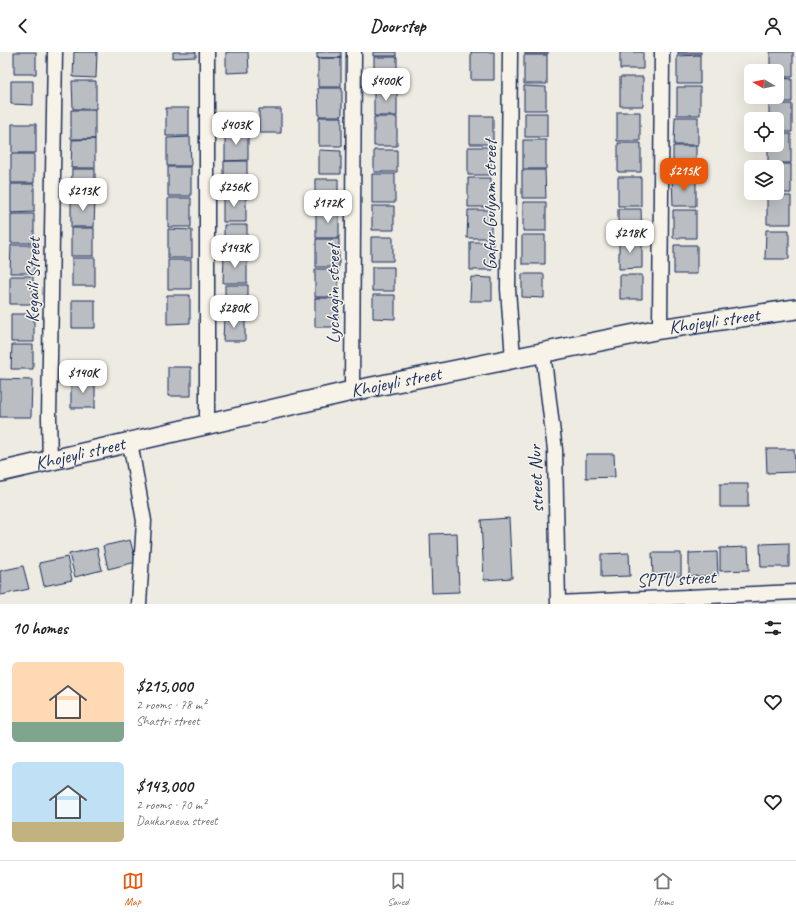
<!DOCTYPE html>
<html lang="en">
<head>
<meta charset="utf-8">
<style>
	:root { --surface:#fff; --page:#f2f2f2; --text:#222; --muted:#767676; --line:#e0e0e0; --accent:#ea580c }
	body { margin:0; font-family:Caveat,sans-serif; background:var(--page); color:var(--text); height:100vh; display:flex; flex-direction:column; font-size:15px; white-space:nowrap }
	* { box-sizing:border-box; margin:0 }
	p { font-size:13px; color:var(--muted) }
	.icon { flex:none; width:22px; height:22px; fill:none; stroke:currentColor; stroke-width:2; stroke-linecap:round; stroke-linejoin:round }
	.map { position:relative; height:552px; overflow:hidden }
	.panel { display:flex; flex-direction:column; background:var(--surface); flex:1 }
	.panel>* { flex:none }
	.needle { width:26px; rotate:279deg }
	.fabs { position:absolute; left:744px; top:12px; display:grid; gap:8px }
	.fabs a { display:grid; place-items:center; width:40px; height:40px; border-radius:6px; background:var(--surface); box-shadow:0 4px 16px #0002; font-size:20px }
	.price { position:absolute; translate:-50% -34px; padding:0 9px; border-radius:8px; background:#fff; color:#222; font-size:13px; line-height:26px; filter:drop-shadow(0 1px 2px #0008) }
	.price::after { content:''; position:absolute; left:50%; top:24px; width:12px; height:9px; margin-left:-6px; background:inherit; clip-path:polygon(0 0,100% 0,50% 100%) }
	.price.on { background:var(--accent); color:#fff }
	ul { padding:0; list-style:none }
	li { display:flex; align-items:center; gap:12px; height:100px; padding:0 12px }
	li span { display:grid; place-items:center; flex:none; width:112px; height:80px; border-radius:6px; color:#555 }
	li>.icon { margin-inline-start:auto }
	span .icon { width:48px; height:48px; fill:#fffc; stroke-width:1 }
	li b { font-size:17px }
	h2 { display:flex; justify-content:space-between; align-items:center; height:48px; padding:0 12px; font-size:17px }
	header { display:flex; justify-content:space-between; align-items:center; height:52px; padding:0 12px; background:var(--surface); font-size:18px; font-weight:800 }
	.dock { display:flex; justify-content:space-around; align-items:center; height:56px; border-top:1px solid var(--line); background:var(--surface); font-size:11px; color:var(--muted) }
	.dock a { display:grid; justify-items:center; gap:2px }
	.dock .on { color:var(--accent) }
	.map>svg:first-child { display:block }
</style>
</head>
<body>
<header><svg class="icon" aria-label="back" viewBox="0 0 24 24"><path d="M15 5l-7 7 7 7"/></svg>Doorstep<svg class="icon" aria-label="person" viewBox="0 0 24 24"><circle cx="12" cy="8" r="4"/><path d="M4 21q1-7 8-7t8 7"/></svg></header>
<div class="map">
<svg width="796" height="552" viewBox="0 0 796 552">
	<rect width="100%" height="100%" fill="#eeebe2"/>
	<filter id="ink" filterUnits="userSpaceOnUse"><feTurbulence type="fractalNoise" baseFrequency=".025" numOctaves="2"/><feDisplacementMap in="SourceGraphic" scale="8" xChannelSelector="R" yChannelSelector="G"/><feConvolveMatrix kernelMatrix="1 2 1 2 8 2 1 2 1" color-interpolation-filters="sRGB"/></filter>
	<g filter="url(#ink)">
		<path fill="#babdc2" stroke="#1b2f5e" d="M14 0H36V22H14Z
			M74 0H97L96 26 73 25Z
			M173 0H196V5L173 6Z
			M226 0H248L249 20 226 21Z
			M317 0H341V6H317Z
			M373 0H396V4H373Z
			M471 0H494V28H471Z
			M525 0H548V2H525Z
			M620 0H643V17H620Z
			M678 0H701V2H678Z
			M770 0H793V25H777V19H770Z
			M524 3H547V32H524Z
			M700 3V32H677V4Z
			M374 5H397V34H374Z
			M318 6H341V35H318Z
			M620 25H643V54H620Z
			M777 26 792 27V50H770V45H777Z
			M11 29H33V53L11 52Z
			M72 29H96V57H73Z
			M524 34 546 35V58H524Z
			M677 35H700V63H677Z
			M318 36H342V64H319Z
			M374 36H397V64H374Z
			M769 52H792V80H777V67H769Z
			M166 56H189V84H166Z
			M259 57H281V81H259Z
			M71 58H95V87H71Z
			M617 60H640V89H617Z
			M525 61H547V85H525Z
			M470 64H493V92H470Z
			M319 65H342V94H319Z
			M374 65H397V94H374Z
			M675 65H698V93H674Z
			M12 72H36V101H12Z
			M225 80H248V108L225 109Z
			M777 82H791V111H768V93H777Z
			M190 85 191 114H167V86Z
			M95 87V116H71L72 88Z
			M523 88H546V117H523Z
			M618 91H641V120H618Z
			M673 94H696V123L673 122Z
			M468 95H491V123H468Z
			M319 98 341 99V122H319Z
			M374 98H397V120H374Z
			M11 102H34V131H11Z
			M224 109H247V138H224Z
			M768 112H791V141H777V115H768Z
			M168 115H191V144H168Z
			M72 117H95V145L71 146Z
			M522 118H545L546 146H522Z
			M372 122H395V151H372Z
			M618 125H641V154H618Z
			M468 126H491V155H468Z
			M672 126H696V154H673Z
			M315 127H338V155H315Z
			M11 132H34V160L11 161Z
			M223 141H246V170H223Z
			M767 144H791V172H767Z
			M71 146H95L94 175H71Z
			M168 146H191V175H168Z
			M523 150H546V179H523Z
			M372 154H394V178H372Z
			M316 157H339V186H316Z
			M618 157H641L642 185H618Z
			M468 158H491V186H467Z
			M673 158H696V186H673Z
			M11 162H34V191H11Z
			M224 173H247V202L224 201Z
			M71 176H94V204H71Z
			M168 177 192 178V206H168Z
			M766 178H789V207H765Z
			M522 183H545V212H522Z
			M371 185H393V209H371Z
			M316 187H339V215H316Z
			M619 188H642V216L619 217Z
			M470 190H493V218H470Z
			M11 193H34V221H10Z
			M674 193H697V222H674Z
			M224 203H247V231H223Z
			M72 206H95V234H72Z
			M168 208H191V237H168Z
			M372 215H394V239H372Z
			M315 217H338V245H315Z
			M522 222H544V246L522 245Z
			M620 223H642V247H620Z
			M10 224H33V252H10Z
			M471 225 492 226V249H470Z
			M225 233H248V262H225Z
			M167 243H190V271L167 272Z
			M373 243H395V267L373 266Z
			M315 246H338V275H315Z
			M72 248H95V276H72Z
			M11 262H34V290H11Z
			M224 265H245V289H223Z
			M12 293H33V317H11Z
			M168 315H191V344H168Z
			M0 327 32 328 31 365H0Z
			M95 327V356H71V328Z
			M766 397H794L795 420 767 421Z
			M586 402H614L615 425 586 426Z
			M720 432H748V455H720Z
			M509 466 512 526 484 528 481 468Z
			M457 481 459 540 432 541 430 482Z
			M130 488 136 510 108 517 103 494Z
			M789 491V515H761L760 492Z
			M748 495 749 518 720 519V496Z
			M97 496 102 518 75 525 69 502Z
			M717 500 718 524H689V501Z
			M629 501 630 524 601 525V502Z
			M652 501H681V524H653Z
			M67 505 72 528 44 534 39 511Z
			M23 514 29 537 1 543 0 519Z"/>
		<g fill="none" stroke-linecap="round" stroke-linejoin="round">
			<g stroke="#1b2f5e" stroke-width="17">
				<path id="street" d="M207 0V372
					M510 0 508 237 513 307
					M660 277 662 0
					M543 300 555 398 558 552
					M352 339 354 0
					M130 390 144 469 139 552
					M50 409 49 366 55 0
					M558 551 796 540"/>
			</g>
			<g stroke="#1b2f5e" stroke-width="22">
				<g id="secondary">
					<path id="s1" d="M0 420 352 339 660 277 796 257"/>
				</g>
			</g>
			<use href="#street" stroke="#f7f3e8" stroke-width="14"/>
			<use href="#secondary" stroke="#f7f3e8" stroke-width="19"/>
		</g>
	</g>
	<g text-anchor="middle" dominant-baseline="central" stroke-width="3" stroke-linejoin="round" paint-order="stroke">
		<g font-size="19" fill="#1b2f5e" stroke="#f7f3e8">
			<text transform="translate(490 153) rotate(-90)">Gafur Gulyam street</text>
			<text transform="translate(33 228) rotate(-89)">Kegaili Street</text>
			<text transform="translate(333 242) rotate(-90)">Lychagin street</text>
			<text stroke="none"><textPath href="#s1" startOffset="730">Khojeyli street</textPath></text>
			<text stroke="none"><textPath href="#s1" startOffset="406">Khojeyli street</textPath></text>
			<text stroke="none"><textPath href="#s1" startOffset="82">Khojeyli street</textPath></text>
			<text transform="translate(536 427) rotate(-92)">street Nur</text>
			<text transform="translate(676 527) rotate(-3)">SPTU street</text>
		</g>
	</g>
</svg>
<div class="fabs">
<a><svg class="needle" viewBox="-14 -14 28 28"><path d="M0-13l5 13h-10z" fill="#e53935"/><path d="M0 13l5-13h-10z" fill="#767676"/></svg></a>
<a><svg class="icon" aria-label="locate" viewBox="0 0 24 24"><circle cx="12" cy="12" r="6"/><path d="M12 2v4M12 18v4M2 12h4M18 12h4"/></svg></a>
<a><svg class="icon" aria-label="layers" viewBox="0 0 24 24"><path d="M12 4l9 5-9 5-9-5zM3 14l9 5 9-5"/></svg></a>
</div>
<b class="price" style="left:386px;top:50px">$400K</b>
<b class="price" style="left:236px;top:94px">$403K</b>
<b class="price on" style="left:684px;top:140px">$215K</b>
<b class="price" style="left:234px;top:156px">$256K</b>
<b class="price" style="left:83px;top:160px">$213K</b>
<b class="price" style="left:328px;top:172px">$172K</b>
<b class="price" style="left:630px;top:202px">$218K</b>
<b class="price" style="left:235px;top:217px">$143K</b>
<b class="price" style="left:234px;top:277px">$280K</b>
<b class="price" style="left:83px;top:342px">$140K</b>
</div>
<section class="panel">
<h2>10 homes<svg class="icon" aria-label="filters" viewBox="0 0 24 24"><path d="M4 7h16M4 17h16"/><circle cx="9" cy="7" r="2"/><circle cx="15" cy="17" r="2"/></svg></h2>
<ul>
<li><span style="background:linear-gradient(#ffd9b3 75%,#7fa58c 0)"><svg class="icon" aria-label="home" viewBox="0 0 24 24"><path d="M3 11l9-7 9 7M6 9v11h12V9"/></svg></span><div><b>$215,000</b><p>2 rooms · 78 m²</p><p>Shastri street</p></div><svg class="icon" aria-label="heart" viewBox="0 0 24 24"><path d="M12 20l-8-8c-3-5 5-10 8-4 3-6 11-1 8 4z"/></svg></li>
<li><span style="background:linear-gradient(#bfe0f5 75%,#c2b280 0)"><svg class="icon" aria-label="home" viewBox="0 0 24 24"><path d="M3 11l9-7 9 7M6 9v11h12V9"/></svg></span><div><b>$143,000</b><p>2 rooms · 70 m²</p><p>Daukaraeva street</p></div><svg class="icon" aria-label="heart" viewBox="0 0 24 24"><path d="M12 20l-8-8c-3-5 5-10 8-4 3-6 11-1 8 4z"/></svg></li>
</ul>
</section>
<nav class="dock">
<a class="on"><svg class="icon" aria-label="map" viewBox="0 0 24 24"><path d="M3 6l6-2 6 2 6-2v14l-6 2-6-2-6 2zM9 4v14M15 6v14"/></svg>Map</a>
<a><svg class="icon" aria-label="saved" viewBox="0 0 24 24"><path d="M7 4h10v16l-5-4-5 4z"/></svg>Saved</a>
<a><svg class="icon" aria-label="home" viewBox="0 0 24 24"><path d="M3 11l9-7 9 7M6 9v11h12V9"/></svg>Home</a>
</nav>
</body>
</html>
